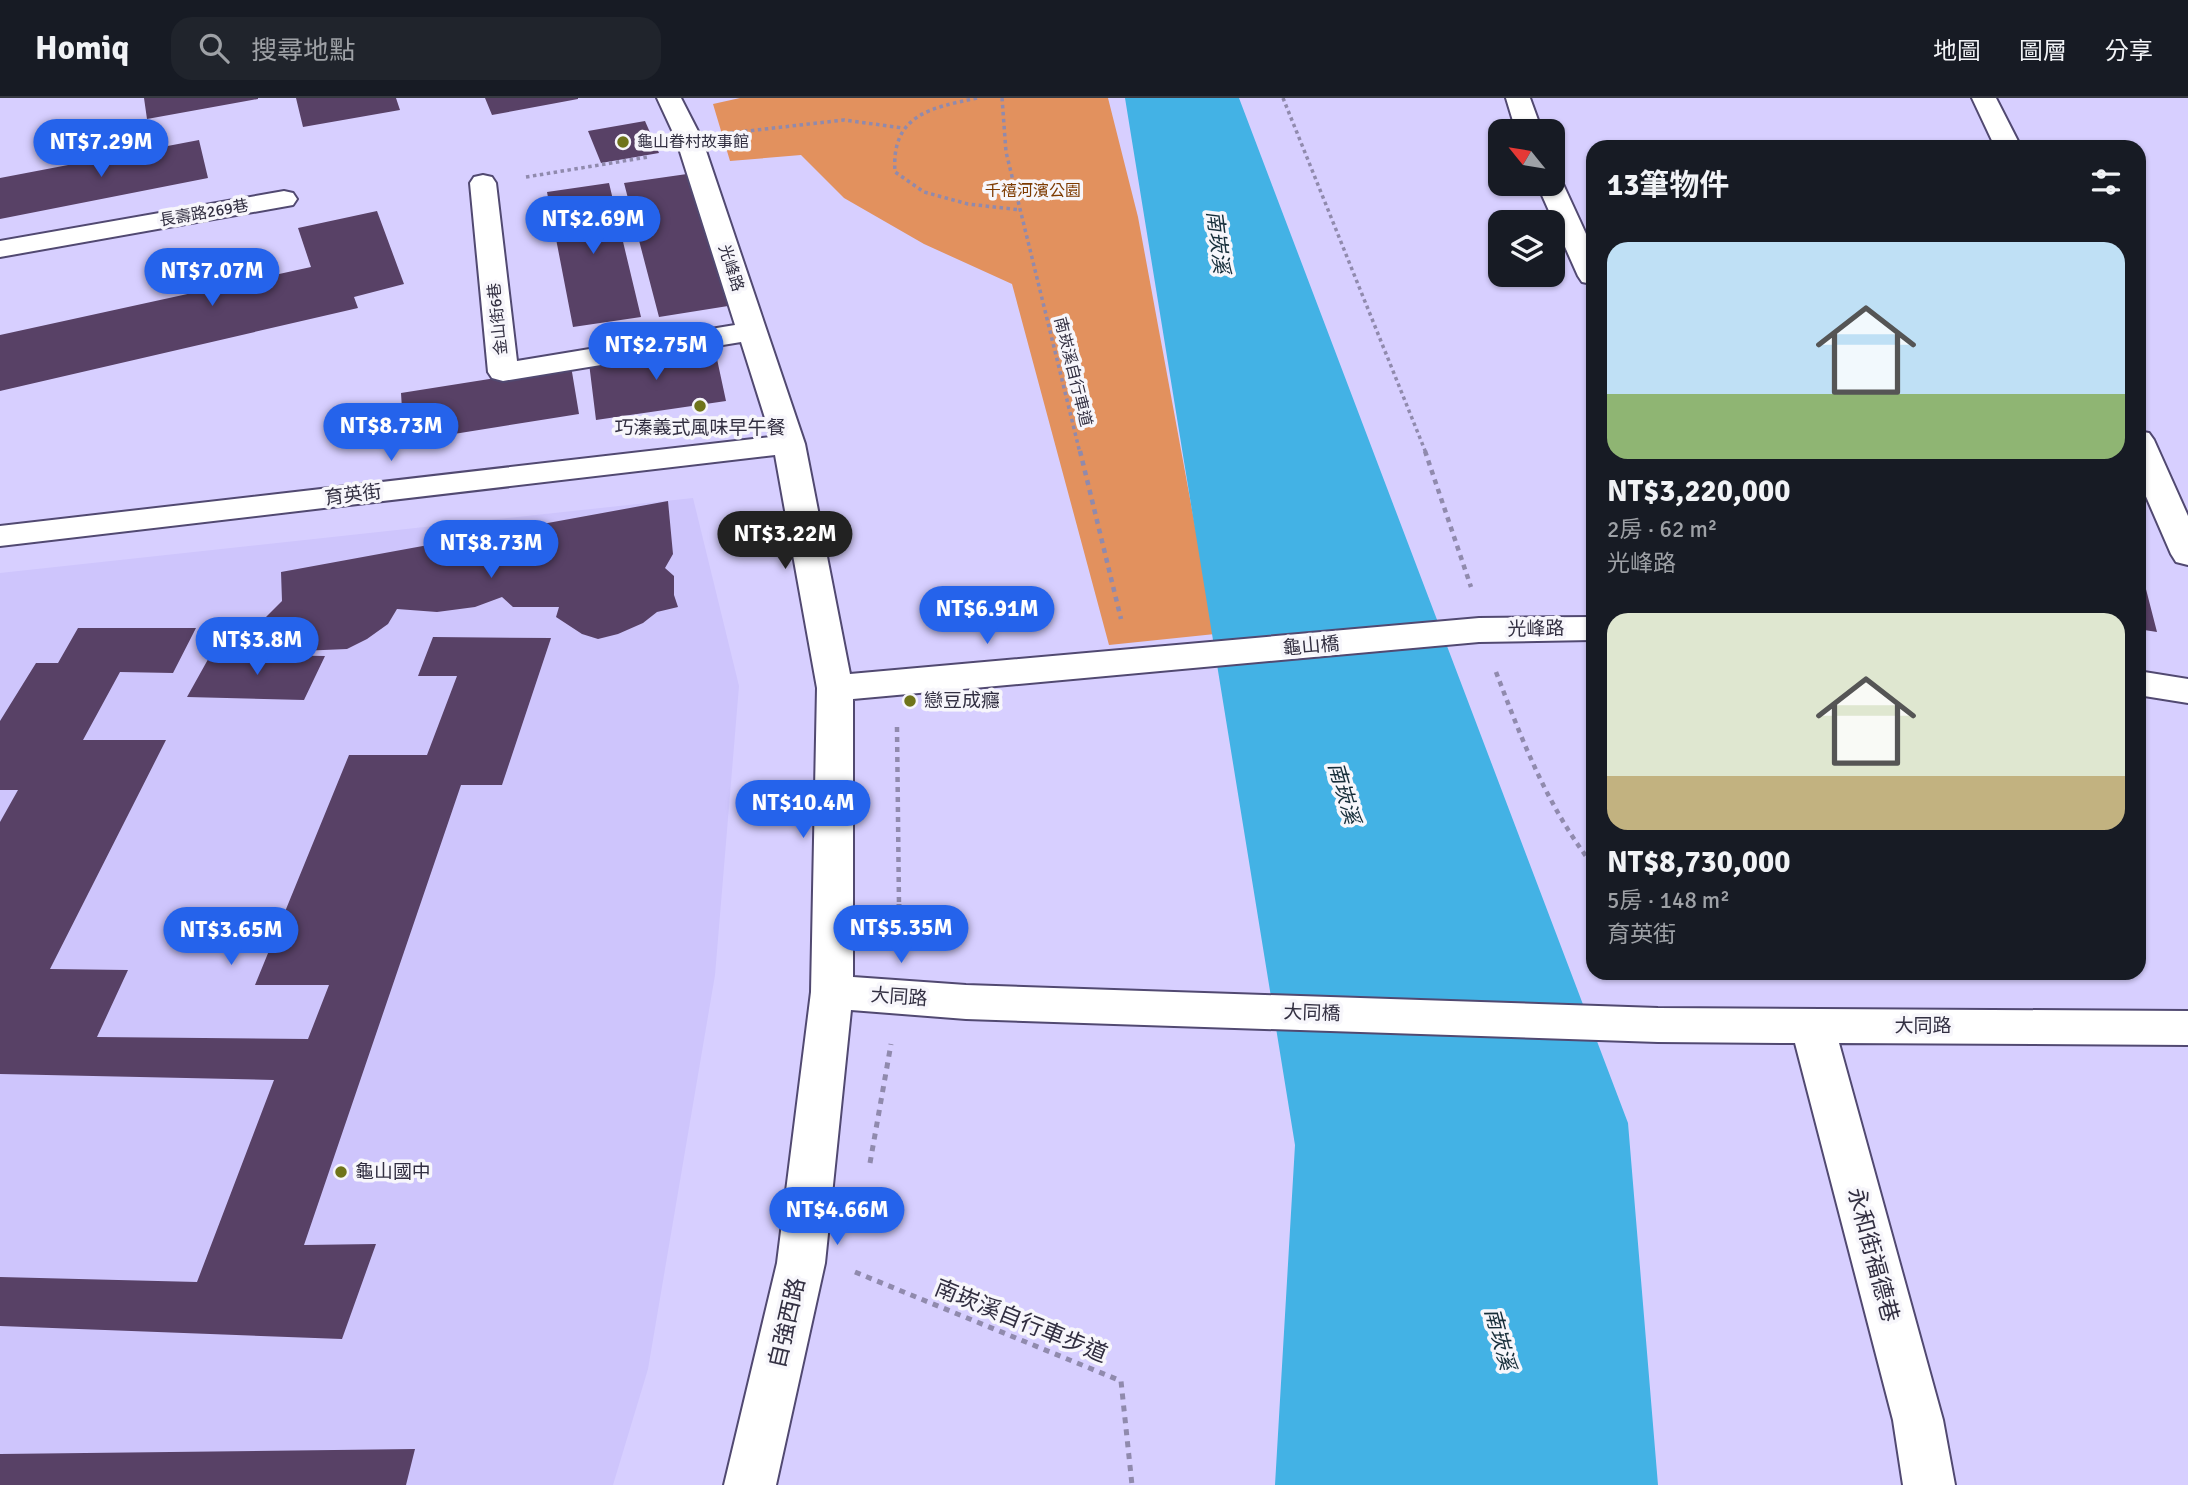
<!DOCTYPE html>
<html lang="zh-TW">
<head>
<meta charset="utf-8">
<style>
	:root { --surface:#171b24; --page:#20242c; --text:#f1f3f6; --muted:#9ea1a6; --line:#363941; --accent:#2563eb }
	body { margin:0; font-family:Signika,"Noto Sans TC",sans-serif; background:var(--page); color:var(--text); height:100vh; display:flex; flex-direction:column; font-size:26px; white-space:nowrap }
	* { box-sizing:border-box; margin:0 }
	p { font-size:23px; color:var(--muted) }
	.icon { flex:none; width:38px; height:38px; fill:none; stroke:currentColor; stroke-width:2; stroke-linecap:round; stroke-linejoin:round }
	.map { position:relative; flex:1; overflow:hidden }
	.details { position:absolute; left:1586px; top:42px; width:560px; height:840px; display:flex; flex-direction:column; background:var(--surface); border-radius:21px; box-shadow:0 2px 5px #0004 }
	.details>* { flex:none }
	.needle { width:46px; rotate:300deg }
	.controls { position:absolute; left:1488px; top:21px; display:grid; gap:14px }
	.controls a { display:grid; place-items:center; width:77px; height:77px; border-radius:14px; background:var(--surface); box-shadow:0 2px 5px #0004; font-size:35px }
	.price { position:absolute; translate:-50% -60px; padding:0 16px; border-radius:24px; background:var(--accent); color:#fff; font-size:23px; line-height:46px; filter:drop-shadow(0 2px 4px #0008) }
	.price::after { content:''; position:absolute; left:50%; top:42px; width:21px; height:16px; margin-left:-10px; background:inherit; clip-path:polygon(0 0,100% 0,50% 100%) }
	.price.on { background:#222; color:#fff }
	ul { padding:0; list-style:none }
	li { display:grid; align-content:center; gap:14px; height:371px; padding:0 21px }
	li span { display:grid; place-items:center; height:217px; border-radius:21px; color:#555 }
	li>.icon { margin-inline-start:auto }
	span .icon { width:126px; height:126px; fill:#fffc; stroke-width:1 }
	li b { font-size:30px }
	h2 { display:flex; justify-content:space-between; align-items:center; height:84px; padding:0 21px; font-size:30px }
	header { display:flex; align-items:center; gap:42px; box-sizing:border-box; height:98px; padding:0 35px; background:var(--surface); border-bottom:2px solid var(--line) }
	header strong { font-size:33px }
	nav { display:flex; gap:38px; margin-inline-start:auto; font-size:24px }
	.search { width:490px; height:63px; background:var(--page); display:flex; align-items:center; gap:18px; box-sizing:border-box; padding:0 24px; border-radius:21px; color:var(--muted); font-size:26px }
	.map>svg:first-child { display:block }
</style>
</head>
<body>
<header>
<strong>Homiq</strong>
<div class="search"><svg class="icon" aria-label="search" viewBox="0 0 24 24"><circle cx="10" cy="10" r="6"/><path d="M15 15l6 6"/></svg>搜尋地點</div>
<nav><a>地圖</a><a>圖層</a><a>分享</a></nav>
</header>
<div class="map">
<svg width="2188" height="1387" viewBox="0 0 2188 1387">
	<rect width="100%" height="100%" fill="#d7cfff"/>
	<path fill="#cec5fc" d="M693 400 739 588 715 877 648 1271 613 1387H0V475Z"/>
	<path fill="#e2915e" d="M740 0H1108L1138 119 1215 536 1109 547 1012 186 924 146 844 100 801 57 730 63 713 6Z"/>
	<path fill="#43b2e5" d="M1125 0H1239L1628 1025 1658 1387H1275L1295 1047Z"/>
	<path fill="#584166" d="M144 0H258V1L147 21Z
		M296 0H396L400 12 303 29Z
		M485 0H578V1L492 17Z
		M645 23 659 55 601 65 588 33Z
		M199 42 208 80 0 121V80Z
		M687 76 728 208 659 219 624 85Z
		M609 85 641 219 573 229 547 94Z
		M377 113 404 186 354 199 358 210 0 293V237L311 169 298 130Z
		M714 247 726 303 596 322 589 265Z
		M571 268 579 316 404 344 401 295Z
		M668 403 673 456 665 470 674 478V497L678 509 657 514 643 525 618 536 598 541 582 536 556 519 559 509H513L502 499 475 509 437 514 397 511 388 526 367 541 347 551 300 553 278 545 269 534 265 520 282 503 281 474Z
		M2138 464H2139L2157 534 2138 531Z
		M78 530H196L173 575 120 574 83 642H166L50 871 128 872 97 939 308 941 329 887H255L349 657H427L457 578H418L433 539 551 540 502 687H461L304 1147 376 1146 342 1241 0 1228V1179L197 1184 274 982 0 976V724L18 692H0V623L36 565H58Z
		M211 556 325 558 304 602 187 599Z
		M415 1351 406 1387H0V1356Z"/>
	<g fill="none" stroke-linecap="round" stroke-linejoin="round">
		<g stroke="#514971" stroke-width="4">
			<path id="minor" d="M657 0H681L702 41 805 346 850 576 1479 520 1592 519V542L1479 544 853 601V879L966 887 1658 910 2188 913V947L1839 945 1943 1322 1955 1387H1903L1893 1322 1795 945 1658 944 966 921 851 912 825 1165 776 1387H724L777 1165 811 894 817 590 775 357 0 448V428L771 339 741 244 503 283 492 280 488 274 470 85 474 79 483 77 492 79 496 85 517 263 735 227 676 41Z
				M1506 0H1530L1542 33H1516Z
				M1552 79 1559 80 1563 86 1592 149V186L1582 184 1578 178 1537 86H1552Z
				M284 93 293 95 297 101 293 107 0 159V143Z
				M2138 573 2188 581V605L2138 597Z"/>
		</g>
		<g stroke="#514971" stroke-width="4">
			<path id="major" d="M1972 0H1996L2021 49H1995Z
				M2138 333 2149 335 2154 342 2188 418V467L2176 464 2171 456 2138 380Z"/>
		</g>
		<path stroke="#908aad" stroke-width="3.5" stroke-dasharray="3.5 3.5" stroke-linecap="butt" d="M977 0C930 10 891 17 895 74L924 94 968 106 1021 112
			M1002 0 1006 54 1080 355
			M1283 0 1426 355
			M730 35 844 22 903 30
			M526 79 648 59"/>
		<path stroke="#908aad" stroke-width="4.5" stroke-dasharray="5 5" stroke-linecap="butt" d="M1080 353 1121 521
			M1425 353 1471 489
			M1496 574C1522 642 1547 708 1592 766
			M897 629 899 808"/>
		<path stroke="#908aad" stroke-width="5" stroke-dasharray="6 6" stroke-linecap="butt" d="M899 806 900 851
			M870 1065 891 946
			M855 1174 1121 1283 1132 1387"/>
		<use href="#minor" fill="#fff" fill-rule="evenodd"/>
		<use href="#major" fill="#fff" fill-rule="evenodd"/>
	</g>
	<g fill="#6f741b" stroke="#f7f6fb" stroke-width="2.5">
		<circle cx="623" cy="44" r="7"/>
		<circle cx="700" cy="308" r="7"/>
		<circle cx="910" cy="603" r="7"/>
		<circle cx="341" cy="1074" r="7"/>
	</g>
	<g text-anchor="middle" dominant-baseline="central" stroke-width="7" stroke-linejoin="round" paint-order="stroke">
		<g font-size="16" fill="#322f41" stroke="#f7f6fb" text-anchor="start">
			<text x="637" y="44">龜山眷村故事館</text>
		</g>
		<g font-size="16" fill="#7d3a00" stroke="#f7f6fb">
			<text x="1033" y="93">千禧河濱公園</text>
		</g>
		<g font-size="16" fill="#322f41" stroke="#f7f6fb">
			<text transform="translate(204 115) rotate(-10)">長壽路269巷</text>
			<text transform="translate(731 170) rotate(72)">光峰路</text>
			<text transform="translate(498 221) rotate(-96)">金山街6巷</text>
			<text transform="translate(1073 274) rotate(76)">南崁溪自行車道</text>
		</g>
		<g font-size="19" fill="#322f41" stroke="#f7f6fb" text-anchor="start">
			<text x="700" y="330" text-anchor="middle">巧溱義式風味早午餐</text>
			<text x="924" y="603">戀豆成癮</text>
			<text x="355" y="1074">龜山國中</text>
		</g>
		<g font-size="19" fill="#322f41" stroke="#f7f6fb">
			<text transform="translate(353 397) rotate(-7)">育英街</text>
			<text transform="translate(1536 531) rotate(-1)">光峰路</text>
			<text transform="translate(1311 548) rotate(-5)">龜山橋</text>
			<text transform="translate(899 899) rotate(4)">大同路</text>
			<text transform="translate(1312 915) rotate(2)">大同橋</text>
			<text x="1923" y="928">大同路</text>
		</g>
		<g font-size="21" font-style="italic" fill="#162d39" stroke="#f7f6fb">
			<text transform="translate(1218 144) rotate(83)">南崁溪</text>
			<text transform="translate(1344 695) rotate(74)">南崁溪</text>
			<text transform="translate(1500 1241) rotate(75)">南崁溪</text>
		</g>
		<g font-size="23" fill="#322f41" stroke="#f7f6fb">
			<text transform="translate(1873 1157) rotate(75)">永和街福德巷</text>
			<text transform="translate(1021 1223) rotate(22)">南崁溪自行車步道</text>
			<text transform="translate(787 1225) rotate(-77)">自強西路</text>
		</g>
	</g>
</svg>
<div class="controls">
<a><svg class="needle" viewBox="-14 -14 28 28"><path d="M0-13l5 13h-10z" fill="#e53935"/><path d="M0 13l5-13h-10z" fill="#9ea1a6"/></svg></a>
<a><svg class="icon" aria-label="layers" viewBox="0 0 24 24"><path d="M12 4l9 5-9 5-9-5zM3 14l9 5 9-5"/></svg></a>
</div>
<b class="price" style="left:101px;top:81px">NT$7.29M</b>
<b class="price" style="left:593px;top:158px">NT$2.69M</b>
<b class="price" style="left:212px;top:210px">NT$7.07M</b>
<b class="price" style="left:656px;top:284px">NT$2.75M</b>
<b class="price" style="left:391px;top:365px">NT$8.73M</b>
<b class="price on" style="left:785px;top:473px">NT$3.22M</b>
<b class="price" style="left:491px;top:482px">NT$8.73M</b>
<b class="price" style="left:987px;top:548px">NT$6.91M</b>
<b class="price" style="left:257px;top:579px">NT$3.8M</b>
<b class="price" style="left:803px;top:742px">NT$10.4M</b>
<b class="price" style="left:901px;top:867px">NT$5.35M</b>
<b class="price" style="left:231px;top:869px">NT$3.65M</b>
<b class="price" style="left:837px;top:1149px">NT$4.66M</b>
<section class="details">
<h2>13筆物件<svg class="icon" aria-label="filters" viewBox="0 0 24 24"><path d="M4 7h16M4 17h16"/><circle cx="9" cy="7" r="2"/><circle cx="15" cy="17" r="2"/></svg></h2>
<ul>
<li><span style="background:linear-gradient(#bfe0f5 70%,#8fb573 0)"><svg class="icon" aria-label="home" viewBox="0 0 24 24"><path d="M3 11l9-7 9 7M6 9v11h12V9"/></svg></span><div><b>NT$3,220,000</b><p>2房 · 62 m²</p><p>光峰路</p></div></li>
<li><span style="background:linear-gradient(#dfe7d0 75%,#c2b280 0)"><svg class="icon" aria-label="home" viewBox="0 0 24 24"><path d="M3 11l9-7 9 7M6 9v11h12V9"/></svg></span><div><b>NT$8,730,000</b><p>5房 · 148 m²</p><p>育英街</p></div></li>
</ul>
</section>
</div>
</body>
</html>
